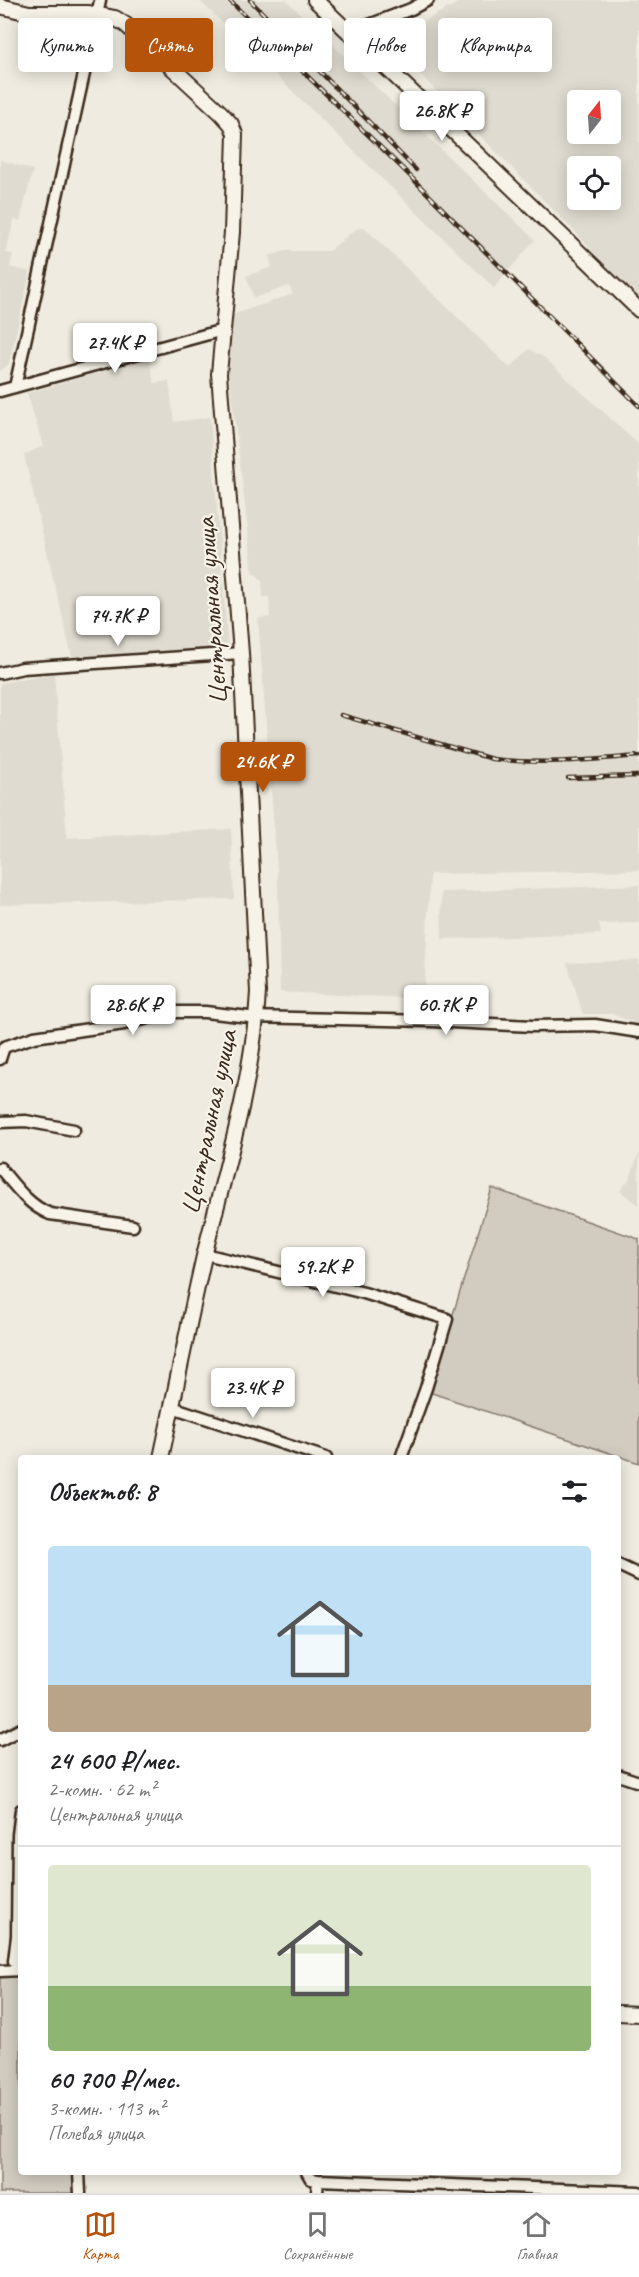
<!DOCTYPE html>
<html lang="ru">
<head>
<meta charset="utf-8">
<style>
	:root { --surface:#fff; --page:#f6f6f6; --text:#202124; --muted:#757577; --line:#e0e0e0; --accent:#b45309 }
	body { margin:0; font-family:Caveat,sans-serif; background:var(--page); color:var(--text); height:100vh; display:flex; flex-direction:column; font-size:22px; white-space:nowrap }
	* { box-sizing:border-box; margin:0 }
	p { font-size:20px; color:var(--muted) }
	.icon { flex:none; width:33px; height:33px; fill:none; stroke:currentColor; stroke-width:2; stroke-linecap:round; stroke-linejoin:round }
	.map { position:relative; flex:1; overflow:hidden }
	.sheet { position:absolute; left:18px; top:1455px; width:603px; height:720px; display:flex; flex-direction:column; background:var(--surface); border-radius:6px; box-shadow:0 3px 15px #0003 }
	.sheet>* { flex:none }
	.top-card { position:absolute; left:18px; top:18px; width:603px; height:54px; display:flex; gap:12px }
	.needle { width:39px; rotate:17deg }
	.tools { position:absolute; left:567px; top:90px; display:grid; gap:12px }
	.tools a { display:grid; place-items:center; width:54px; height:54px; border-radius:6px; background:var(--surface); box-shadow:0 3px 15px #0003; font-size:30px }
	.price { position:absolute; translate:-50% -51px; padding:0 14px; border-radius:6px; background:#fff; color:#222; font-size:20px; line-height:39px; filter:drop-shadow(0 2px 3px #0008) }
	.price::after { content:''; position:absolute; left:50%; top:36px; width:18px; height:14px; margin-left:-9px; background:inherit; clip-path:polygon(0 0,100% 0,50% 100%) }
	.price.on { background:var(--accent); color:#fff }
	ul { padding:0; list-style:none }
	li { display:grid; align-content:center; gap:12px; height:318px; padding:0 30px }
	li+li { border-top:2px solid var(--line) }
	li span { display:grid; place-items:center; height:186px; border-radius:6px; color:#555 }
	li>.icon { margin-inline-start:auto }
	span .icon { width:108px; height:108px; fill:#fffc; stroke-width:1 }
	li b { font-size:26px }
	h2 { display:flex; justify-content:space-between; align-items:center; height:72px; padding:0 30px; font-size:26px }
	.tag { padding:0 21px; border-radius:6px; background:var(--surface); box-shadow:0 3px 15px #0003; font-size:21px; line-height:54px }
	.tag.on { background:var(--accent); color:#fff }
	.dock { display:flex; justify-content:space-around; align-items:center; height:84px; border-top:2px solid var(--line); background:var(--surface); font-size:16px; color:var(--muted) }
	.dock a { display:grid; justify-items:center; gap:3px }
	.dock .on { color:var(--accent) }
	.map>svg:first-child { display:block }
</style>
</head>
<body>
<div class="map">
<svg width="639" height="2193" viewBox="0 0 639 2193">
	<rect width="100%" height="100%" fill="#efebe0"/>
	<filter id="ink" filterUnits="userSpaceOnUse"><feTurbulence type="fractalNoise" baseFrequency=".0167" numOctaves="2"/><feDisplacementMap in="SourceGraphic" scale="12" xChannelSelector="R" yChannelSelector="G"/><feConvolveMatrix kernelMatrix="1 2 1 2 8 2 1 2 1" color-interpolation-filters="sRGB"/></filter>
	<g filter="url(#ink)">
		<path fill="#e0dbd0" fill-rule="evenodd" d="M199 0H286L535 240 494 288Z
			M463 0H639V300L618 281 582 239 387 41ZM578 100H610V134H578ZM578 166H610V200H578Z
			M0 160 33 170 20 221 14 219 6 253 13 254 10 267 30 272 9 364 0 371Z
			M364 227 510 368 529 349 545 358 639 445V870L430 874 424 999 280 992 278 882 258 618 270 617 269 597H263L262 580 253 572 229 373 232 315 293 294 289 286 254 298 246 276 272 267 269 256 285 251H329L356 229Z
			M149 358 154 383 169 381 174 422 210 417 228 649 124 657H72L24 455 43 446 27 393Z
			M54 673 67 838 231 829 234 899 0 905V683Z
			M639 885V923L599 924 601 934 442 939 441 892Z
			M639 960V1025L612 1014H583L567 963Z
			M639 1153V1205L620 1191 630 1178Z"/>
		<path fill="#d1cbc0" stroke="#867a6f" stroke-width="1.5" d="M492 1188 639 1239V1463L429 1392Z
			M21 1973V2172H75V2193H0V1974Z"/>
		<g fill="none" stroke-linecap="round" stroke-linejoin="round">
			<g stroke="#3b2a1e" stroke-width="15">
				<path id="minor" d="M351 32 411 9 428 0
					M15 387 100 1
					M0 391 223 330
					M0 673 23 668 241 653
					M0 1059 4 1047 34 1037 124 1024 173 1012H205L249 1017 431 1021 533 1026 595 1025 639 1032
					M0 1122 26 1121 74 1130
					M0 1168C15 1186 28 1205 50 1214L133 1226
					M205 1254 364 1293 447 1319 426 1388 401 1458
					M172 1407 326 1458
					M618 1565 639 1575
					M0 1740 21 1729
					M618 1775 639 1782
					M21 1810 18 1835 17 1936 14 1961 21 1966
					M0 1971 21 1970
					M79 2172 80 2193
					M307 2172 311 2179 318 2180 639 2192
					M317 2193 318 2180"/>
			</g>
			<g stroke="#3b2a1e" stroke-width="18">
				<path id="major" d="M315 0 475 152 639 310
					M0 6 29 13H89L115 18 126 25 221 113 231 124 235 134 232 232 219 374 241 653 258 992C253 1081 226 1167 205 1252 189 1320 176 1389 161 1458
					M618 2013 639 2014"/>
			</g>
			<use href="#minor" stroke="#f7f3e8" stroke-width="10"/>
			<use href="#major" stroke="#f7f3e8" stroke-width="14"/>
			<g stroke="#3b2a1e" stroke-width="4.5">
				<path id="rail" d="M229 0 402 168 639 406
					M250 0 416 170
					M341 715 492 759C541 765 590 760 639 756
					M568 778 639 776"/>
			</g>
			<use href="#rail" stroke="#f7f3e8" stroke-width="2" stroke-dasharray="7" stroke-linecap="butt"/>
		</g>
	</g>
	<g text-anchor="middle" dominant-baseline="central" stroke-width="4.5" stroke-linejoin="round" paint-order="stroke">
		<g font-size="28" fill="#3b2a1e" stroke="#f7f3e8">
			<text transform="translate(211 611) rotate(-94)">Центральная улица</text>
			<text transform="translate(208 1122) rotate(-78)">Центральная улица</text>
		</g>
	</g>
</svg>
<div class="tools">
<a><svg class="needle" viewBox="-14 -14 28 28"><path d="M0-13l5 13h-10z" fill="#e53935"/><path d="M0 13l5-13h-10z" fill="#757577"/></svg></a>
<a><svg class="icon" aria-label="locate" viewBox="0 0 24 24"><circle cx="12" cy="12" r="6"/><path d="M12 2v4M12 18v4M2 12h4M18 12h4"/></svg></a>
</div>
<b class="price" style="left:442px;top:142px">26.8K ₽</b>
<b class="price" style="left:115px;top:374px">27.4K ₽</b>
<b class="price" style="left:118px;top:647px">74.7K ₽</b>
<b class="price on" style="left:263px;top:793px">24.6K ₽</b>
<b class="price" style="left:133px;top:1036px">28.6K ₽</b>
<b class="price" style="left:446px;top:1036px">60.7K ₽</b>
<b class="price" style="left:323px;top:1298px">59.2K ₽</b>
<b class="price" style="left:253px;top:1419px">23.4K ₽</b>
<div class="top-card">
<a class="tag">Купить</a>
<a class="tag on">Снять</a>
<a class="tag">Фильтры</a>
<a class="tag">Новое</a>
<a class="tag">Квартира</a>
</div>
<section class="sheet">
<h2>Объектов: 8<svg class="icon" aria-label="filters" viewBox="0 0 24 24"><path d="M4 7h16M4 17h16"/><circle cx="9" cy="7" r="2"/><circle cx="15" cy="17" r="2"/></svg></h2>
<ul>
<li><span style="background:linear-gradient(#bfe0f5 75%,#b9a48a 0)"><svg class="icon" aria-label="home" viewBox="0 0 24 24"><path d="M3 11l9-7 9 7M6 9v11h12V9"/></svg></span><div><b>24 600 ₽/мес.</b><p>2-комн. · 62 m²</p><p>Центральная улица</p></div></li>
<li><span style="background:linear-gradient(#dfe7d0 65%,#8fb573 0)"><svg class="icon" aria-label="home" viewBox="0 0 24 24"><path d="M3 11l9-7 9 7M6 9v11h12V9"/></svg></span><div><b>60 700 ₽/мес.</b><p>3-комн. · 113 m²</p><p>Полевая улица</p></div></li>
</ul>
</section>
</div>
<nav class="dock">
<a class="on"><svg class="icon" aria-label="map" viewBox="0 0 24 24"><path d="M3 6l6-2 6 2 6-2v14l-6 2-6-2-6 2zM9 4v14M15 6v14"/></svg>Карта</a>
<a><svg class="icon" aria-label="saved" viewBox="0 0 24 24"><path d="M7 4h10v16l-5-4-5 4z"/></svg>Сохранённые</a>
<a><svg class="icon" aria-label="home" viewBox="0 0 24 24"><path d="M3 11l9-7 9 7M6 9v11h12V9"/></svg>Главная</a>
</nav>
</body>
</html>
